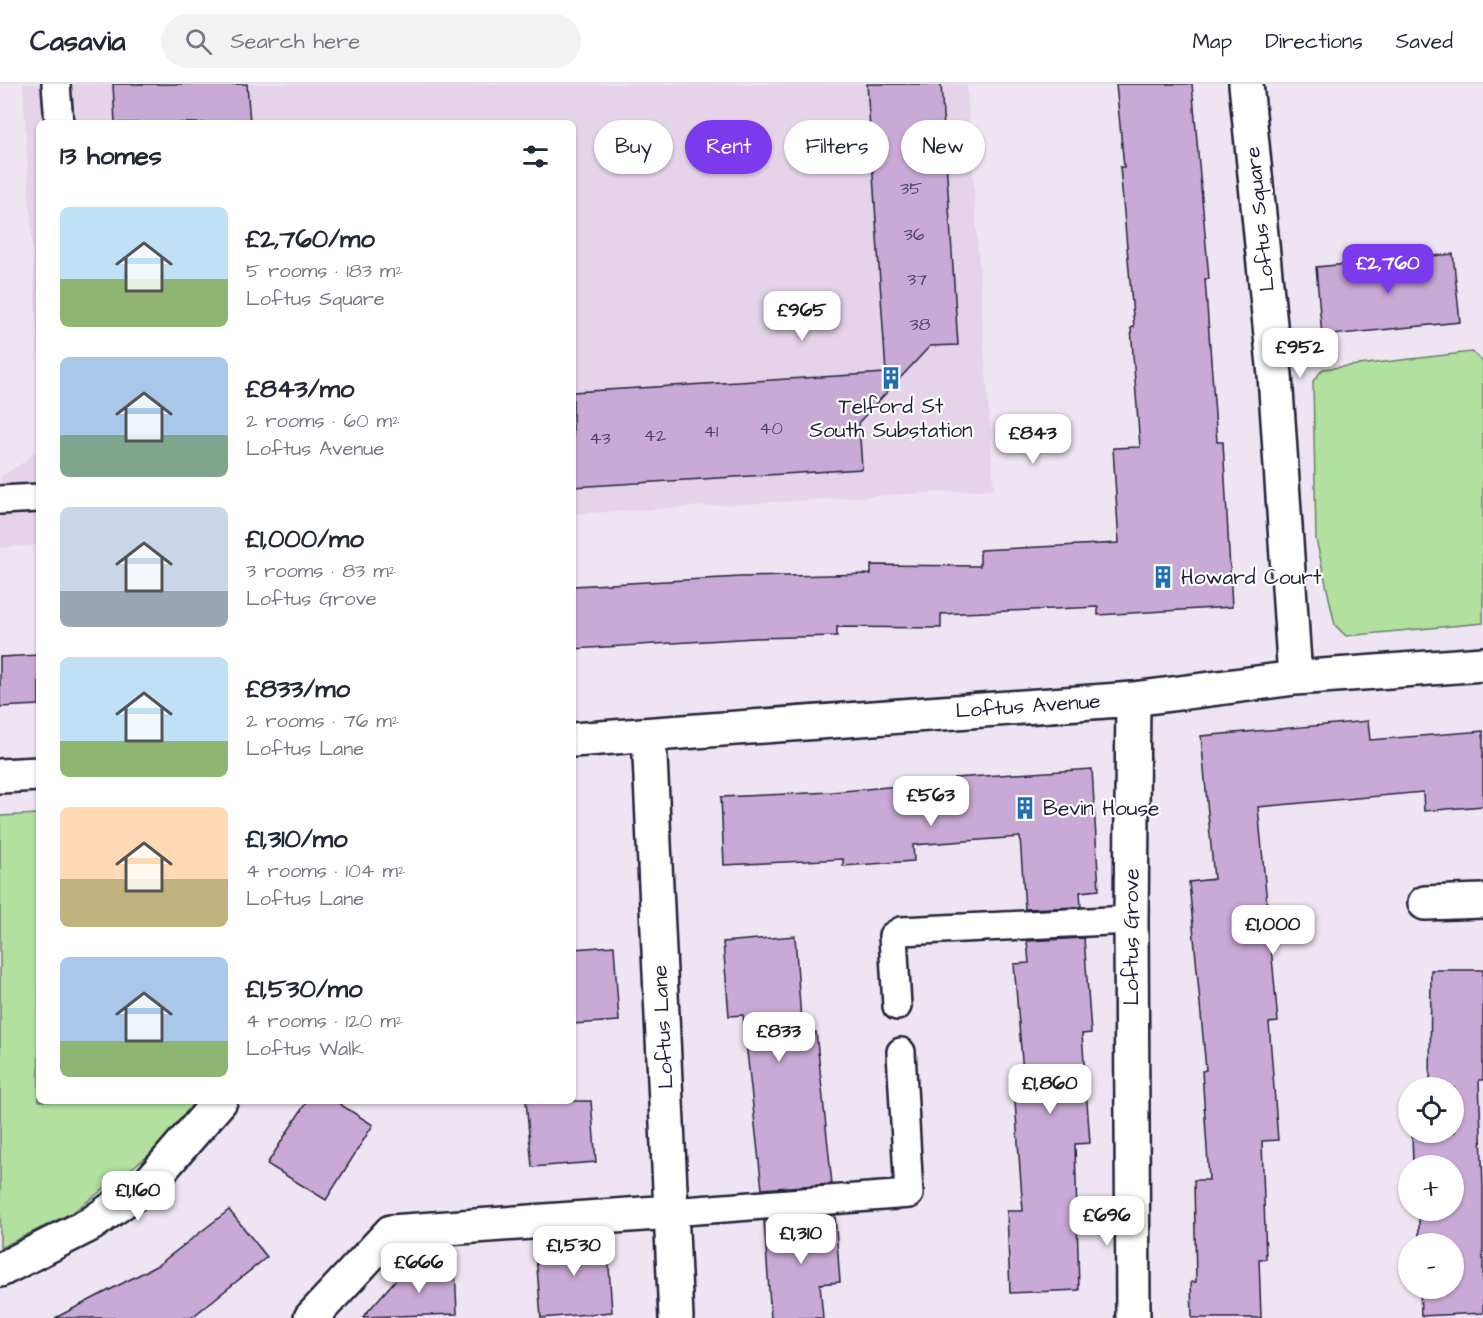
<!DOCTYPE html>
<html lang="en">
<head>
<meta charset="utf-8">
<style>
	:root { --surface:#fff; --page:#f2f2f3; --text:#1f2937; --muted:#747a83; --line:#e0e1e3; --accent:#7c3aed }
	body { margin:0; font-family:"Architects Daughter",sans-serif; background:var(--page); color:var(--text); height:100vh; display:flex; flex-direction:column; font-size:22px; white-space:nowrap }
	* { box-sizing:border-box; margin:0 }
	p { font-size:20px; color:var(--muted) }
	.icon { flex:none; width:33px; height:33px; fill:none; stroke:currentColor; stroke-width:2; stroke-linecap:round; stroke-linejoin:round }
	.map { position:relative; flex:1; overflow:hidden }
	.details { position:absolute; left:36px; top:36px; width:540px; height:984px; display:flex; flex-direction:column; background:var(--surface); border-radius:9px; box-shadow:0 2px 4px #0004 }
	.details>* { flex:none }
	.top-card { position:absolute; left:594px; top:36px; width:570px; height:54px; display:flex; gap:12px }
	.fabs { position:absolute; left:1398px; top:993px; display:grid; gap:12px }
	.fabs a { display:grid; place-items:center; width:66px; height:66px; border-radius:50%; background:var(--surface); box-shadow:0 2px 4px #0004; font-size:30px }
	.price { position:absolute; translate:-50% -51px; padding:0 14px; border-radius:12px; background:#fff; color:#222; font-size:20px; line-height:39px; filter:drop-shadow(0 2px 3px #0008) }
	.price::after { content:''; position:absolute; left:50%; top:36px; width:18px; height:14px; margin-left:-9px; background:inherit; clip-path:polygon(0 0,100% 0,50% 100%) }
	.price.selected { background:var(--accent); color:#fff }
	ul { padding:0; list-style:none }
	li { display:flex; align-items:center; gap:18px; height:150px; padding:0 24px }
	li span { display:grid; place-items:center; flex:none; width:168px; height:120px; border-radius:9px; color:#555 }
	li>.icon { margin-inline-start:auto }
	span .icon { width:72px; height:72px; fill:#fffc; stroke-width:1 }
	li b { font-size:26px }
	h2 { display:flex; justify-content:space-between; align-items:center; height:72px; padding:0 24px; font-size:26px }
	.tag { padding:0 21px; border-radius:27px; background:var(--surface); box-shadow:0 2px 4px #0004; font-size:21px; line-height:54px }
	.tag.selected { background:var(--accent); color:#fff }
	header { display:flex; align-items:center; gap:36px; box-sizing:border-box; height:84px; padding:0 30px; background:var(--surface); border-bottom:2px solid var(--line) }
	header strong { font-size:28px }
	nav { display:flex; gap:33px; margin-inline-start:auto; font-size:21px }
	.search { width:420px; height:54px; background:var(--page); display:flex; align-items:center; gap:15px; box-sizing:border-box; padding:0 21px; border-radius:33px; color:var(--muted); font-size:22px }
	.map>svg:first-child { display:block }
</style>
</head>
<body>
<header>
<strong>Casavia</strong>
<div class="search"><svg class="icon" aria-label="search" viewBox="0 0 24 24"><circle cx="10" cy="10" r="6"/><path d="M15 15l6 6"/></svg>Search here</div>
<nav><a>Map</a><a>Directions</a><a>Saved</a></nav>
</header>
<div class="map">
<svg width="1483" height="1234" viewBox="0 0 1483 1234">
	<rect width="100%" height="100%" fill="#efe5f2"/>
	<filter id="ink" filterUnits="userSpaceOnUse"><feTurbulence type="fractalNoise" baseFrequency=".0167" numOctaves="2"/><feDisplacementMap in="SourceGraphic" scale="12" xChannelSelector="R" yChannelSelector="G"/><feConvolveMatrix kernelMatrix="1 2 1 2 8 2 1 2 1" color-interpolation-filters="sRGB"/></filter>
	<g filter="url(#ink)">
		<path fill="#e4d3e9" d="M23 0H967L994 405 573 430V39H39V281Z
			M39 360V461L0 464V393L24 378 37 366Z"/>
		<path fill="#b1e09f" stroke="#6a816d" stroke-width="1.5" d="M1472 268 1483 278V539L1346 552 1335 541 1316 455 1313 297 1323 285Z
			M39 730V1017H196L161 1062 73 1128 0 1164V732Z"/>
		<path fill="#c9a9d5" stroke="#22223b" stroke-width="1.5" d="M113 0H247L250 39H115Z
			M867 0H941L958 261 930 262 859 338 862 385 573 403V308L886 289Z
			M1116 0H1192L1209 195H1205L1217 358H1223L1232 523 1098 531V523L941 530V544L837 543V552L755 554 573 565V502L741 493 871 490V481L980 482V466L1119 459 1113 364 1140 363 1131 244 1134 243 1120 83H1124Z
			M1453 170 1460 238 1322 252 1316 183Z
			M39 571V621L0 623V573Z
			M1368 637 1370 656 1483 647V722L1424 727 1423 708 1258 723 1278 938 1269 939 1278 1056 1262 1057 1266 1175H1259L1261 1234H1192L1191 1198H1196L1194 1096H1209L1202 987 1206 986 1189 798 1214 795 1201 652Z
			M1092 685 1099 806 1080 808 1081 823 1025 825 1020 753 913 761 914 777 843 782V775L724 781 721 713 832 708 955 697 954 694Z
			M795 852 802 950 816 948 832 1100 762 1105 743 931 729 932 723 858Z
			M1084 854 1091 949 1082 950 1090 1059 1075 1060 1079 1206 1010 1209 1007 1127H1023L1013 990 1023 989 1014 880 1029 879 1027 857Z
			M614 862 619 937 573 940V865Z
			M1431 886H1483V996H1479L1483 1103V1229L1421 1232 1420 1204H1454V1160H1419V1130H1414V1126H1454V1082H1413L1412 1048H1454V1004H1430Z
			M307 1017H335L373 1041 326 1116 267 1080Z
			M526 1017H591L596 1078 532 1083Z
			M229 1126 267 1173 191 1234H55L158 1181Z
			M835 1131 840 1198 820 1200 823 1234H771L764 1137Z
			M607 1153 612 1228 541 1234 535 1158Z
			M455 1182 457 1230 363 1233 406 1184Z"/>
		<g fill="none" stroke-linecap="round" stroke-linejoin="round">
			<g stroke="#22223b" stroke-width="32">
				<path id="lane" d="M56 0 59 39
					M0 416 39 414
					M897 922 893 852 901 847 1131 836
					M671 1128 909 1110 901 968"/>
			</g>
			<g stroke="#22223b" stroke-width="38">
				<path id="street" d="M1246 0 1275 291 1295 594
					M1133 615 1131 836 1133 1234
					M649 651 676 1234
					M573 656 1133 615 1295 594 1483 580
					M0 692 39 690
					M1425 819 1483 817
					M0 1186 91 1140 149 1099 220 1017
					M311 1234 391 1148 671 1128"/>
			</g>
			<use href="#lane" stroke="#fff" stroke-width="27"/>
			<use href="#street" stroke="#fff" stroke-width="33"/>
		</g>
	</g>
	<defs>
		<g id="building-bare" transform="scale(1.8)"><path d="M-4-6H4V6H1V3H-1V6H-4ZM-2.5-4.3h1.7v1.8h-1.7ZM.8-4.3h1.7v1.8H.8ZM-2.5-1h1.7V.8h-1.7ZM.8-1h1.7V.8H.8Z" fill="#1f6fb2" stroke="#fff" stroke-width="2.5" paint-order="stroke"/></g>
	</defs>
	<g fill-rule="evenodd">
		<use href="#building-bare" x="891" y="294"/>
		<use href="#building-bare" x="1163" y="493"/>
		<use href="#building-bare" x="1025" y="724"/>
	</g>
	<g text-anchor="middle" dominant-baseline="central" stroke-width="4.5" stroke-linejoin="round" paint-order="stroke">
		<g font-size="18" fill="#4c4462">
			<text x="911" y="104">35</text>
			<text x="914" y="150">36</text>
			<text x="917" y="195">37</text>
			<text x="920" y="240">38</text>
			<text x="771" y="344">40</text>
			<text x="711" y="347">41</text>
			<text x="655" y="351">42</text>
			<text x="600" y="354">43</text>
		</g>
		<g font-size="21" fill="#22223b" stroke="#fff">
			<text transform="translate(1260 135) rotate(-96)">Loftus Square</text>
			<text transform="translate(1028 622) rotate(-4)">Loftus Avenue</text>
			<text transform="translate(1131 853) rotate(-90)">Loftus Grove</text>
			<text transform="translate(663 943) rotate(-93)">Loftus Lane</text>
		</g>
		<g font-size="21" fill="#22223b" stroke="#fff" text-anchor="start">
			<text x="891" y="322" text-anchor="middle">Telford St<tspan x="891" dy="24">South Substation</tspan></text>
			<text x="1181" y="493">Howard Court</text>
			<text x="1043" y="724">Bevin House</text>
		</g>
	</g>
</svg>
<div class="fabs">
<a><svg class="icon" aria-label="locate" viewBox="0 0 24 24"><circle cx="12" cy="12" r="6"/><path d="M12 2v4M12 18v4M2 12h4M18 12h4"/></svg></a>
<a>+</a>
<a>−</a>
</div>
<b class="price selected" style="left:1388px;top:211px">£2,760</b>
<b class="price" style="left:802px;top:258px">£965</b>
<b class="price" style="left:1300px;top:295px">£952</b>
<b class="price" style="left:1033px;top:381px">£843</b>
<b class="price" style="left:931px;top:743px">£563</b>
<b class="price" style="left:1273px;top:872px">£1,000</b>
<b class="price" style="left:779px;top:979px">£833</b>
<b class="price" style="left:1050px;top:1031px">£1,860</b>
<b class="price" style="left:138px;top:1138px">£1,160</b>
<b class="price" style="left:1107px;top:1163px">£696</b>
<b class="price" style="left:801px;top:1181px">£1,310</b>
<b class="price" style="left:574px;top:1193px">£1,530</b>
<b class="price" style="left:419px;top:1210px">£666</b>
<div class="top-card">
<a class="tag">Buy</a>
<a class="tag selected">Rent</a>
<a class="tag">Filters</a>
<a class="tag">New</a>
</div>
<section class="details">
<h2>13 homes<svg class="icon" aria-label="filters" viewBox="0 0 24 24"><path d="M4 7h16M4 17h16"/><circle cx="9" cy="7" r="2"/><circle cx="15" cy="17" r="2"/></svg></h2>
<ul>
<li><span style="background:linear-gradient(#bfe0f5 60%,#8fb573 0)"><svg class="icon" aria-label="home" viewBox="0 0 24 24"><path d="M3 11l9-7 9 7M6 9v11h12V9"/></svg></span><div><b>£2,760/mo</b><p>5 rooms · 183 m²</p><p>Loftus Square</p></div></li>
<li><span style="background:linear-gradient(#a9c7e8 65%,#7fa58c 0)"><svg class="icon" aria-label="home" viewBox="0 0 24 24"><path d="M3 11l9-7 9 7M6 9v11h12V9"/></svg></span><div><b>£843/mo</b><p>2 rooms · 60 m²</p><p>Loftus Avenue</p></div></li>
<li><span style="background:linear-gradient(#c9d6e8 70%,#9aa5b1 0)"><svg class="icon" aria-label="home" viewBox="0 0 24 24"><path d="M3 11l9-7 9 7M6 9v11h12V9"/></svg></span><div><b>£1,000/mo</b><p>3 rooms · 83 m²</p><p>Loftus Grove</p></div></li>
<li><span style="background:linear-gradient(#bfe0f5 70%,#8fb573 0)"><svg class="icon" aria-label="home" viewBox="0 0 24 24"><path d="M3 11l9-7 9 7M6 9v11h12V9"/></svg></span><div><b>£833/mo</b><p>2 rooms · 76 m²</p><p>Loftus Lane</p></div></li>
<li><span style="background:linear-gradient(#ffd9b3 60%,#c2b280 0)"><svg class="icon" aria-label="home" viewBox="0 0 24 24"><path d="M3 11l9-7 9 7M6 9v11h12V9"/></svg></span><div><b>£1,310/mo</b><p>4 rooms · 104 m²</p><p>Loftus Lane</p></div></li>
<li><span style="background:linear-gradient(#a9c7e8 70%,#8fb573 0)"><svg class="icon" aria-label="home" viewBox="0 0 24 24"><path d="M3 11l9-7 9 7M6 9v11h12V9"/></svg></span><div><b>£1,530/mo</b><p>4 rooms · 120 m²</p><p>Loftus Walk</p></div></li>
</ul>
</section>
</div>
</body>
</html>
